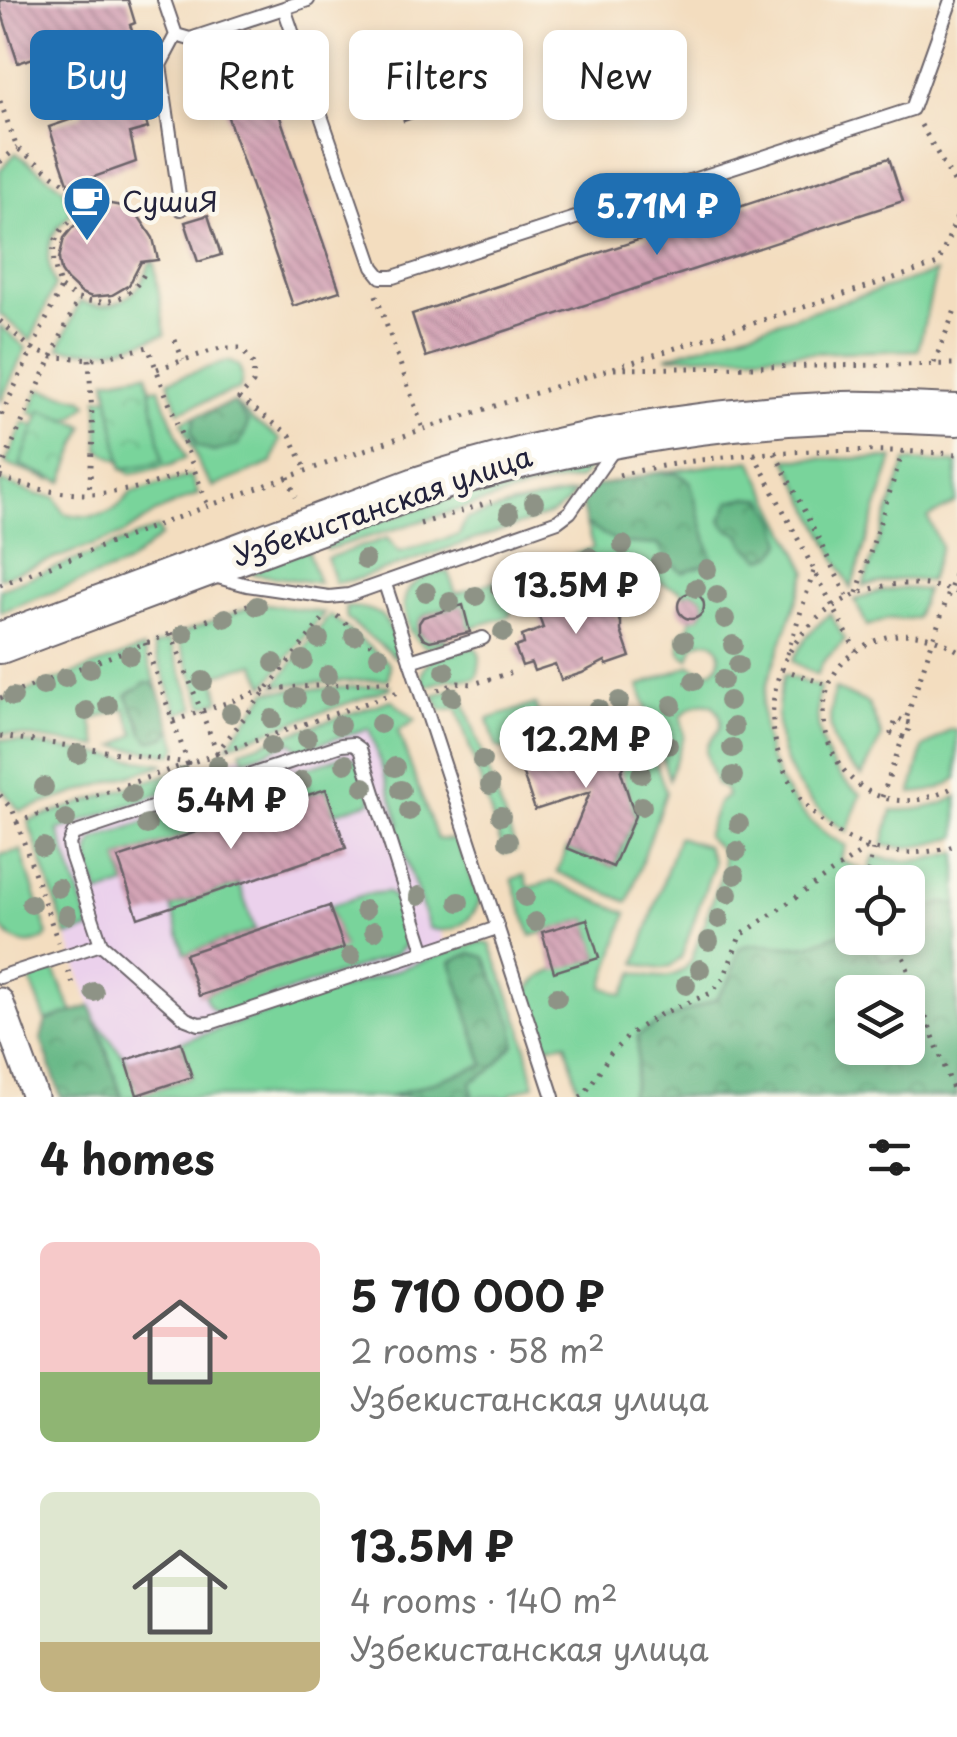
<!DOCTYPE html>
<html lang="en">
<head>
<meta charset="utf-8">
<style>
	:root { --surface:#fff; --page:#f2f2f2; --text:#222; --muted:#767676; --accent:#1f6fb2 }
	body { margin:0; font-family:"Playpen Sans",sans-serif; background:var(--page); color:var(--text); height:100vh; display:flex; flex-direction:column; font-size:38px; white-space:nowrap }
	* { box-sizing:border-box; margin:0 }
	p { font-size:32px; color:var(--muted) }
	.icon { flex:none; width:55px; height:55px; fill:none; stroke:currentColor; stroke-width:2; stroke-linecap:round; stroke-linejoin:round }
	.map { position:relative; height:1097px; overflow:hidden }
	.side { display:flex; flex-direction:column; background:var(--surface); flex:1 }
	.side>* { flex:none }
	.banner { position:absolute; left:30px; top:30px; width:898px; height:90px; display:flex; gap:20px }
	.fabs { position:absolute; left:835px; top:865px; display:grid; gap:20px }
	.fabs a { display:grid; place-items:center; width:90px; height:90px; border-radius:15px; background:var(--surface); box-shadow:0 5px 15px #0003; font-size:50px }
	.price { position:absolute; translate:-50% -85px; padding:0 22px; border-radius:35px; background:#fff; color:#222; font-size:32px; line-height:65px; filter:drop-shadow(0 2px 5px #0008) }
	.price::after { content:''; position:absolute; left:50%; top:60px; width:30px; height:22px; margin-left:-15px; background:inherit; clip-path:polygon(0 0,100% 0,50% 100%) }
	.price.on { background:var(--accent); color:#fff }
	ul { padding:0; list-style:none }
	li { display:flex; align-items:center; gap:30px; height:250px; padding:0 40px }
	li span { display:grid; place-items:center; flex:none; width:280px; height:200px; border-radius:15px; color:#555 }
	li>.icon { margin-inline-start:auto }
	span .icon { width:120px; height:120px; fill:#fffc; stroke-width:1 }
	li b { font-size:42px }
	h2 { display:flex; justify-content:space-between; align-items:center; height:120px; padding:0 40px; font-size:42px }
	.chip { padding:0 35px; border-radius:15px; background:var(--surface); box-shadow:0 5px 15px #0003; font-size:35px; line-height:90px }
	.chip.on { background:var(--accent); color:#fff }
	.map>svg:first-child { display:block }
</style>
</head>
<body>
<div class="map">
<svg width="957" height="1097" viewBox="0 0 957 1097">
	<defs>
		<pattern id="forest-crowns" width="20" height="18" patternUnits="userSpaceOnUse" patternTransform="scale(2.5)"><rect width="20" height="18" fill="#62b683"/><path d="M2 6a3 3 0 1 1 6 0M12 15a3 3 0 1 1 6 0" fill="none" stroke="#50946c"/></pattern>
		<pattern id="park-crowns" width="20" height="18" patternUnits="userSpaceOnUse" patternTransform="scale(2.5)"><rect width="20" height="18" fill="#79d49b"/><path d="M2 6a3 3 0 1 1 6 0M12 15a3 3 0 1 1 6 0" fill="none" stroke="#68b686"/></pattern>
		<pattern id="building-back-hatch" width="6" height="6" patternUnits="userSpaceOnUse" patternTransform="scale(2.5)"><rect width="6" height="6" fill="#d2a0b3"/><path d="M-1 5l2 2M0 0l6 6M5-1l2 2" fill="none" stroke="#aa8293"/></pattern>
	</defs>
	<rect width="100%" height="100%" fill="#fbf7ec"/>
	<filter id="ink" filterUnits="userSpaceOnUse"><feTurbulence type="fractalNoise" baseFrequency=".01" numOctaves="2"/><feDisplacementMap in="SourceGraphic" scale="20" xChannelSelector="R" yChannelSelector="G"/><feConvolveMatrix kernelMatrix="1 2 1 2 8 2 1 2 1" color-interpolation-filters="sRGB"/></filter>
	<filter id="wash" filterUnits="userSpaceOnUse"><feTurbulence type="fractalNoise" baseFrequency=".0048" numOctaves="4" result="noise"/><feDisplacementMap in="SourceGraphic" scale="40" xChannelSelector="R" yChannelSelector="G"/><feGaussianBlur stdDeviation="2.25" result="paint"/><feColorMatrix in="noise" values="0 0 0 0 0 0 0 0 0 0 0 0 0 0 0 0 0 1.4 0 .05"/><feComposite in="paint" operator="in"/></filter>
	<g filter="url(#wash)">
		<rect width="100%" height="100%" fill="#f3ddbf"/>
		<path fill="#ebd1ec" d="M370 711 484 1065 389 1097H122L29 826Z"/>
		<path fill="#79d49b" stroke="#4e7b6b" stroke-width="2.5" d="M16 153 63 188 71 214C46 235 43 255 55 285L31 341 0 314V170Z
			M154 262 165 334C127 348 100 355 59 348L80 301C112 314 141 296 149 264Z
			M936 272 918 350 666 357Z
			M1 326 26 348 0 403V327Z
			M228 361 239 366 242 376 240 389 179 411 168 381Z
			M147 373 150 389 159 388 186 458 171 465 131 474 122 469 120 461 99 450 98 398 109 397 106 380Z
			M40 389 83 399 88 404 75 416 67 419 84 426 63 482 54 478 51 480 5 464 24 422 35 426 39 416 30 412Z
			M234 402 253 421 280 439 272 463 213 487 201 469 182 421Z
			M893 458 851 589 786 459Z
			M751 460 807 571 766 686 762 704 764 731 770 760 775 768 779 781 793 801 808 819 826 834 846 846 840 860 868 873 874 856C904 864 928 861 957 852V905L944 903 908 937 911 955 882 960 865 938H908V882H852V932C840 931 833 938 821 942 801 947 783 948 762 944L735 968 730 979 716 999 661 1022 638 1035C638 1057 638 1077 629 1097H580L566 1043 545 1047 528 992C537 969 577 964 599 958L587 919 531 936 512 879 524 875 529 888 551 881 627 913 603 987 623 995 635 972C655 979 678 981 691 961L724 867 720 849 706 836 718 803 727 796 725 789 716 784C713 775 707 762 706 752 705 737 726 735 720 716 713 696 690 703 681 717L684 736 669 779 639 686 691 665C727 692 731 625 694 645L689 659 680 653 679 637 690 626V619L700 616 705 607 702 598 693 592 683 595 680 590 661 583 640 563 622 560 544 586 512 606 510 616 469 628 463 606C452 608 428 610 421 619 407 637 432 641 445 638L447 642 426 647C415 640 409 633 407 620 406 615 403 609 404 604 406 581 429 573 448 572L456 594 593 548 586 525 620 543 701 528 690 481 677 473H655Z
			M595 461 580 479 540 485 326 550 323 540 505 479Z
			M906 461 957 463 956 502 928 518 941 547 929 581 899 579 863 586Z
			M191 476 198 494 155 513 124 534 0 578V481L38 495 55 497 64 513C90 520 115 517 131 492Z
			M575 493 566 504 551 514 357 579 335 583 327 558 387 538 399 552 459 535 466 519 513 505Z
			M158 528 161 536 126 565 0 612V589Z
			M307 549 319 583 254 574 251 570Z
			M903 588 926 590 916 618 888 619 867 626 855 600 881 591Z
			M260 603 324 613 265 686 255 664 214 675 220 700 204 706 176 635Z
			M345 607C386 607 388 620 399 655L395 657 347 619Z
			M830 613 845 640 823 662 817 675 792 661 807 636Z
			M330 615 389 663 390 667 388 679 275 685Z
			M169 640 195 708 178 714 153 646Z
			M474 647C484 654 479 667 477 677L473 679H449L424 687C413 655 451 655 474 647Z
			M143 648 158 689 153 683 127 695C131 709 140 720 143 733L166 737 172 729 178 747 172 755 116 746 135 734 125 708 91 720 99 747 0 733V701Z
			M784 675 820 687C811 728 826 772 861 794L847 832C790 793 765 744 784 675Z
			M390 685V688L227 746 268 691Z
			M459 687 516 850 504 854 457 708 441 710 434 695Z
			M835 689 868 703 882 736 862 776C831 750 824 729 835 689Z
			M391 700 416 720 398 731 437 839 457 840 480 900C472 922 452 936 429 928L396 829 400 824 369 728 299 750 291 742 244 760 241 750Z
			M535 704 544 731 542 737 504 750 496 746 488 719Z
			M640 719 666 792 628 902 557 872 567 848 614 867 635 816 619 767 627 761 625 748 612 745 607 730Z
			M951 729 957 731V778C942 790 929 792 911 793L923 748Z
			M0 739 165 764 20 811 0 787Z
			M343 756 356 760 363 770 372 802 334 813 325 789 237 818 240 790Z
			M177 771 182 782 178 788 58 830 91 929 67 936 28 821Z
			M957 796V837C934 844 907 851 883 845L892 810C913 811 939 808 957 796Z
			M179 810H191L205 829 118 858 126 885 99 894C94 876 83 856 94 840Z
			M678 837 706 846 713 862 712 869 681 958C667 973 653 969 636 963Z
			M21 850 48 935C31 951 11 942 0 926V855Z
			M239 884 255 930 185 954 171 907Z
			M387 892 399 902 406 926 407 942 396 954 228 1012C212 1013 209 1008 204 994L343 947 329 906 367 894Z
			M480 942 490 944 522 1028 534 1085 510 1094V1097H473L471 1082 490 1071 470 953 451 962 484 1065 389 1097H122L97 1022 126 1060 138 1095 192 1077 181 1042Z
			M54 970 73 1013 46 1021 30 979Z"/>
		<path fill="url(#forest-crowns)" stroke="#426c5f" stroke-width="2.5" fill-rule="evenodd" d="M234 402 248 423 244 435 237 446 213 452 196 446 191 430 195 421 194 417Z
			M655 473H677L690 481 712 559 701 566 682 572 665 558 659 545 620 543 586 525 582 505 592 487Z
			M748 497 764 499 777 520 783 543 774 555 762 559 746 546 740 535 726 528 721 520 730 501Z
			M145 683H153L158 689 172 729 166 737 150 741 143 733 141 723 131 707 127 695Z
			M944 903 957 905V1097H629C638 1077 638 1057 638 1035L661 1022 716 999 730 979 739 948C759 939 783 949 805 946 821 943 837 931 852 932V938H865L882 960 911 955 908 921 922 910ZM852 992H908V1048H852Z
			M470 953 485 957 514 1026 515 1044 490 1071 471 1082 473 1097H389L484 1065 451 962Z
			M91 1006 122 1097H61L41 1039 46 1021Z"/>
		<path fill="url(#park-crowns)" stroke="#4e7b6b" stroke-width="2.5" d="M147 373 163 462 122 469 106 380Z
			M41 410 84 426 63 482 20 465Z"/>
		<g id="blocks">
			<path fill="url(#building-back-hatch)" d="M0 0H128L135 23 130 25 151 85 136 90 148 128 130 133 136 162 69 186 49 127 84 115 61 49 18 63 0 8Z
				M250 30 340 291 293 306 203 45Z
				M440 44 460 101 404 121 384 64Z
				M889 158 903 201 426 357 412 314Z
				M76 198 122 206 139 217 153 238 158 260 141 262 129 285 112 295 92 297 81 293 67 280 61 271 59 259 64 238 73 227 83 219Z
				M208 215 221 255 198 262 185 222Z
				M606 588 615 615 621 622V631L630 657 607 665 605 661 582 673 561 680 555 664 534 671 531 663 522 666 515 647 524 644 522 636 543 628 537 611Z
				M678 606a13 13 0 1 1 26 0a13 13 0 1 1-26 0Z
				M463 605 470 632 430 641 423 638 419 632V623L423 617Z
				M607 730 612 743 624 745 627 752V761L621 772 635 816 613 867 567 848 590 792 535 810 518 759Z
				M326 789 346 848 138 918 118 858 205 829 200 816 233 805 237 818Z
				M329 906 344 948 199 996 185 954Z
				M587 919 599 958 554 972 542 932Z
				M181 1042 192 1077 137 1095 126 1060Z"/>
		</g>
	</g>
	<g filter="url(#ink)">
		<use href="#blocks" fill-opacity="0" stroke="#6b6369" stroke-width="2.5"/>
		<g fill="none" stroke-linecap="round" stroke-linejoin="round">
			<g stroke="#6b6369" stroke-width="16">
				<path id="lane" d="M164 0 176 35 160 65 181 209
					M284 8 373 267 381 277H393L912 109 951 0
					M176 35 190 39 308 0
					M214 576 247 585 329 597 349 595 558 521 570 512 614 449
					M385 584 553 1097
					M410 661 483 638
					M101 944 71 855 69 844 73 834 341 745 353 744 360 749 425 953
					M0 977 101 944 186 1019 199 1024 210 1023 497 928"/>
			</g>
			<g stroke="#6b6369" stroke-width="29">
				<path id="street" d="M0 1001 35 1097"/>
			</g>
			<g stroke="#6b6369" stroke-width="44">
				<path id="primary" d="M0 643 416 488C553 443 698 418 843 412 881 411 919 414 957 415"/>
			</g>
			<path stroke="#6b6369" stroke-width="5" stroke-dasharray="2.5 8" stroke-linecap="butt" d="M0 101 17 148 67 185 80 215C47 234 50 257 61 288L0 418
				M921 125 957 187
				M0 162 17 148
				M61 288 78 299
				M376 295 423 429
				M0 321 32 349 52 357 98 359 148 347 208 506
				M175 340 183 360
				M89 359 93 436 89 495
				M934 363 957 305
				M157 369 220 348H241L254 365 253 383 239 398 290 435 306 470
				M614 369 957 364
				M775 453 848 598
				M754 454 856 651
				M0 471 78 299C107 306 129 301 144 274
				M619 475C729 449 844 447 957 454
				M0 477C72 504 124 497 194 469
				M288 477 296 497
				M420 524 491 502
				M0 585 208 506 423 429 938 264 957 217
				M957 592C917 579 876 581 839 603 701 686 797 896 957 845
				M857 593 903 451
				M337 616 390 660
				M171 633 217 752 325 616
				M957 650C932 635 905 629 877 640 769 680 841 853 957 785
				M787 654 814 571
				M782 669 831 686
				M438 690 458 683 473 684 510 673
				M0 698 250 604
				M173 721 267 689 398 681
				M0 736 188 763 145 643
				M903 737 891 733 897 718 905 722
				M0 795 13 811 17 822 401 691
				M882 797 903 737 906 738 911 723 905 722 957 569
				M17 822 58 942
				M872 882 868 873 873 849
				M896 938 956 1097
				M68 971 73 984
				M580 1097 584 1095 611 1053 635 1030 663 1013 711 993 724 978 740 936 867 848"/>
			<use href="#lane" stroke="#fff" stroke-width="12"/>
			<use href="#street" stroke="#fff" stroke-width="25"/>
			<use href="#primary" stroke="#fff" stroke-width="40"/>
		</g>
		<g fill="#8e9386">
			<circle cx="534" cy="502" r="10"/>
			<circle cx="509" cy="513" r="10"/>
			<circle cx="623" cy="545" r="10"/>
			<circle cx="589" cy="557" r="10"/>
			<circle cx="365" cy="560" r="10"/>
			<circle cx="660" cy="563" r="10"/>
			<circle cx="707" cy="569" r="10"/>
			<circle cx="555" cy="570" r="10"/>
			<circle cx="525" cy="579" r="10"/>
			<circle cx="500" cy="588" r="10"/>
			<circle cx="696" cy="588" r="10"/>
			<circle cx="426" cy="592" r="10"/>
			<circle cx="717" cy="595" r="10"/>
			<circle cx="476" cy="596" r="10"/>
			<circle cx="450" cy="602" r="10"/>
			<circle cx="257" cy="606" r="10"/>
			<circle cx="225" cy="618" r="10"/>
			<circle cx="725" cy="619" r="10"/>
			<circle cx="503" cy="632" r="10"/>
			<circle cx="184" cy="634" r="10"/>
			<circle cx="354" cy="636" r="10"/>
			<circle cx="319" cy="639" r="10"/>
			<circle cx="684" cy="641" r="10"/>
			<circle cx="733" cy="645" r="10"/>
			<circle cx="130" cy="655" r="10"/>
			<circle cx="379" cy="656" r="10"/>
			<circle cx="303" cy="660" r="10"/>
			<circle cx="274" cy="663" r="10"/>
			<circle cx="738" cy="665" r="10"/>
			<circle cx="90" cy="669" r="10"/>
			<circle cx="445" cy="671" r="10"/>
			<circle cx="328" cy="675" r="10"/>
			<circle cx="65" cy="678" r="10"/>
			<circle cx="723" cy="680" r="10"/>
			<circle cx="203" cy="681" r="10"/>
			<circle cx="694" cy="681" r="10"/>
			<circle cx="43" cy="686" r="10"/>
			<circle cx="329" cy="696" r="10"/>
			<circle cx="13" cy="697" r="10"/>
			<circle cx="452" cy="697" r="10"/>
			<circle cx="296" cy="698" r="10"/>
			<circle cx="619" cy="701" r="10"/>
			<circle cx="729" cy="701" r="10"/>
			<circle cx="108" cy="705" r="10"/>
			<circle cx="672" cy="705" r="10"/>
			<circle cx="598" cy="709" r="10"/>
			<circle cx="86" cy="711" r="10"/>
			<circle cx="231" cy="713" r="10"/>
			<circle cx="272" cy="719" r="10"/>
			<circle cx="380" cy="724" r="10"/>
			<circle cx="340" cy="725" r="10"/>
			<circle cx="734" cy="727" r="10"/>
			<circle cx="307" cy="738" r="10"/>
			<circle cx="668" cy="745" r="10"/>
			<circle cx="271" cy="746" r="10"/>
			<circle cx="732" cy="748" r="10"/>
			<circle cx="632" cy="749" r="10"/>
			<circle cx="78" cy="754" r="10"/>
			<circle cx="482" cy="760" r="10"/>
			<circle cx="345" cy="764" r="10"/>
			<circle cx="217" cy="765" r="10"/>
			<circle cx="395" cy="767" r="10"/>
			<circle cx="641" cy="774" r="10"/>
			<circle cx="184" cy="776" r="10"/>
			<circle cx="733" cy="776" r="10"/>
			<circle cx="302" cy="781" r="10"/>
			<circle cx="490" cy="785" r="10"/>
			<circle cx="44" cy="787" r="10"/>
			<circle cx="364" cy="787" r="10"/>
			<circle cx="276" cy="789" r="10"/>
			<circle cx="401" cy="790" r="10"/>
			<circle cx="131" cy="794" r="10"/>
			<circle cx="250" cy="799" r="10"/>
			<circle cx="642" cy="806" r="10"/>
			<circle cx="409" cy="811" r="10"/>
			<circle cx="177" cy="814" r="10"/>
			<circle cx="501" cy="816" r="10"/>
			<circle cx="66" cy="819" r="10"/>
			<circle cx="739" cy="824" r="10"/>
			<circle cx="147" cy="825" r="10"/>
			<circle cx="508" cy="841" r="10"/>
			<circle cx="43" cy="847" r="10"/>
			<circle cx="737" cy="851" r="10"/>
			<circle cx="735" cy="875" r="10"/>
			<circle cx="58" cy="888" r="10"/>
			<circle cx="728" cy="894" r="10"/>
			<circle cx="419" cy="896" r="10"/>
			<circle cx="525" cy="897" r="10"/>
			<circle cx="459" cy="902" r="10"/>
			<circle cx="31" cy="904" r="10"/>
			<circle cx="365" cy="910" r="10"/>
			<circle cx="67" cy="915" r="10"/>
			<circle cx="719" cy="919" r="10"/>
			<circle cx="535" cy="922" r="10"/>
			<circle cx="374" cy="931" r="10"/>
			<circle cx="709" cy="941" r="10"/>
			<circle cx="351" cy="956" r="10"/>
			<circle cx="700" cy="969" r="10"/>
			<circle cx="686" cy="985" r="10"/>
			<circle cx="94" cy="992" r="10"/>
			<circle cx="557" cy="997" r="10"/>
		</g>
	</g>
	<defs>
		<g id="cafe-pin" transform="scale(2.5)"><path d="M0 17L-7.5 6A9.5 9.5 0 1 1 7.5 6Z" fill="#1f6fb2" stroke="#fbf7ec"/><path d="M-5.5-4.5H6V0H3Q3 3.5 0 3.5H-2.5Q-5.5 3.5-5.5 0ZM3-3.2v2h1.7v-2ZM-6 4.5H4V6H-6Z" fill="#fff"/></g>
	</defs>
	<g fill-rule="evenodd">
		<use href="#cafe-pin" x="87" y="200"/>
	</g>
	<g text-anchor="middle" dominant-baseline="central" stroke-width="9" stroke-linejoin="round" paint-order="stroke">
		<g font-size="28" fill="#22223b" stroke="#fbf7ec" text-anchor="start">
			<text x="122" y="200">СушиЯ</text>
		</g>
		<g font-size="28" fill="#22223b" stroke="#fbf7ec">
			<text transform="translate(382 505) rotate(-19)">Узбекистанская улица</text>
		</g>
	</g>
</svg>
<div class="fabs">
<a><svg class="icon" aria-label="locate" viewBox="0 0 24 24"><circle cx="12" cy="12" r="6"/><path d="M12 2v4M12 18v4M2 12h4M18 12h4"/></svg></a>
<a><svg class="icon" aria-label="layers" viewBox="0 0 24 24"><path d="M12 4l9 5-9 5-9-5zM3 14l9 5 9-5"/></svg></a>
</div>
<b class="price on" style="left:657px;top:258px">5.71M ₽</b>
<b class="price" style="left:576px;top:637px">13.5M ₽</b>
<b class="price" style="left:586px;top:791px">12.2M ₽</b>
<b class="price" style="left:231px;top:852px">5.4M ₽</b>
<div class="banner">
<a class="chip on">Buy</a>
<a class="chip">Rent</a>
<a class="chip">Filters</a>
<a class="chip">New</a>
</div>
</div>
<section class="side">
<h2>4 homes<svg class="icon" aria-label="filters" viewBox="0 0 24 24"><path d="M4 7h16M4 17h16"/><circle cx="9" cy="7" r="2"/><circle cx="15" cy="17" r="2"/></svg></h2>
<ul>
<li><span style="background:linear-gradient(#f6c9c9 65%,#8fb573 0)"><svg class="icon" aria-label="home" viewBox="0 0 24 24"><path d="M3 11l9-7 9 7M6 9v11h12V9"/></svg></span><div><b>5 710 000 ₽</b><p>2 rooms · 58 m²</p><p>Узбекистанская улица</p></div></li>
<li><span style="background:linear-gradient(#dfe7d0 75%,#c2b280 0)"><svg class="icon" aria-label="home" viewBox="0 0 24 24"><path d="M3 11l9-7 9 7M6 9v11h12V9"/></svg></span><div><b>13.5M ₽</b><p>4 rooms · 140 m²</p><p>Узбекистанская улица</p></div></li>
</ul>
</section>
</body>
</html>
